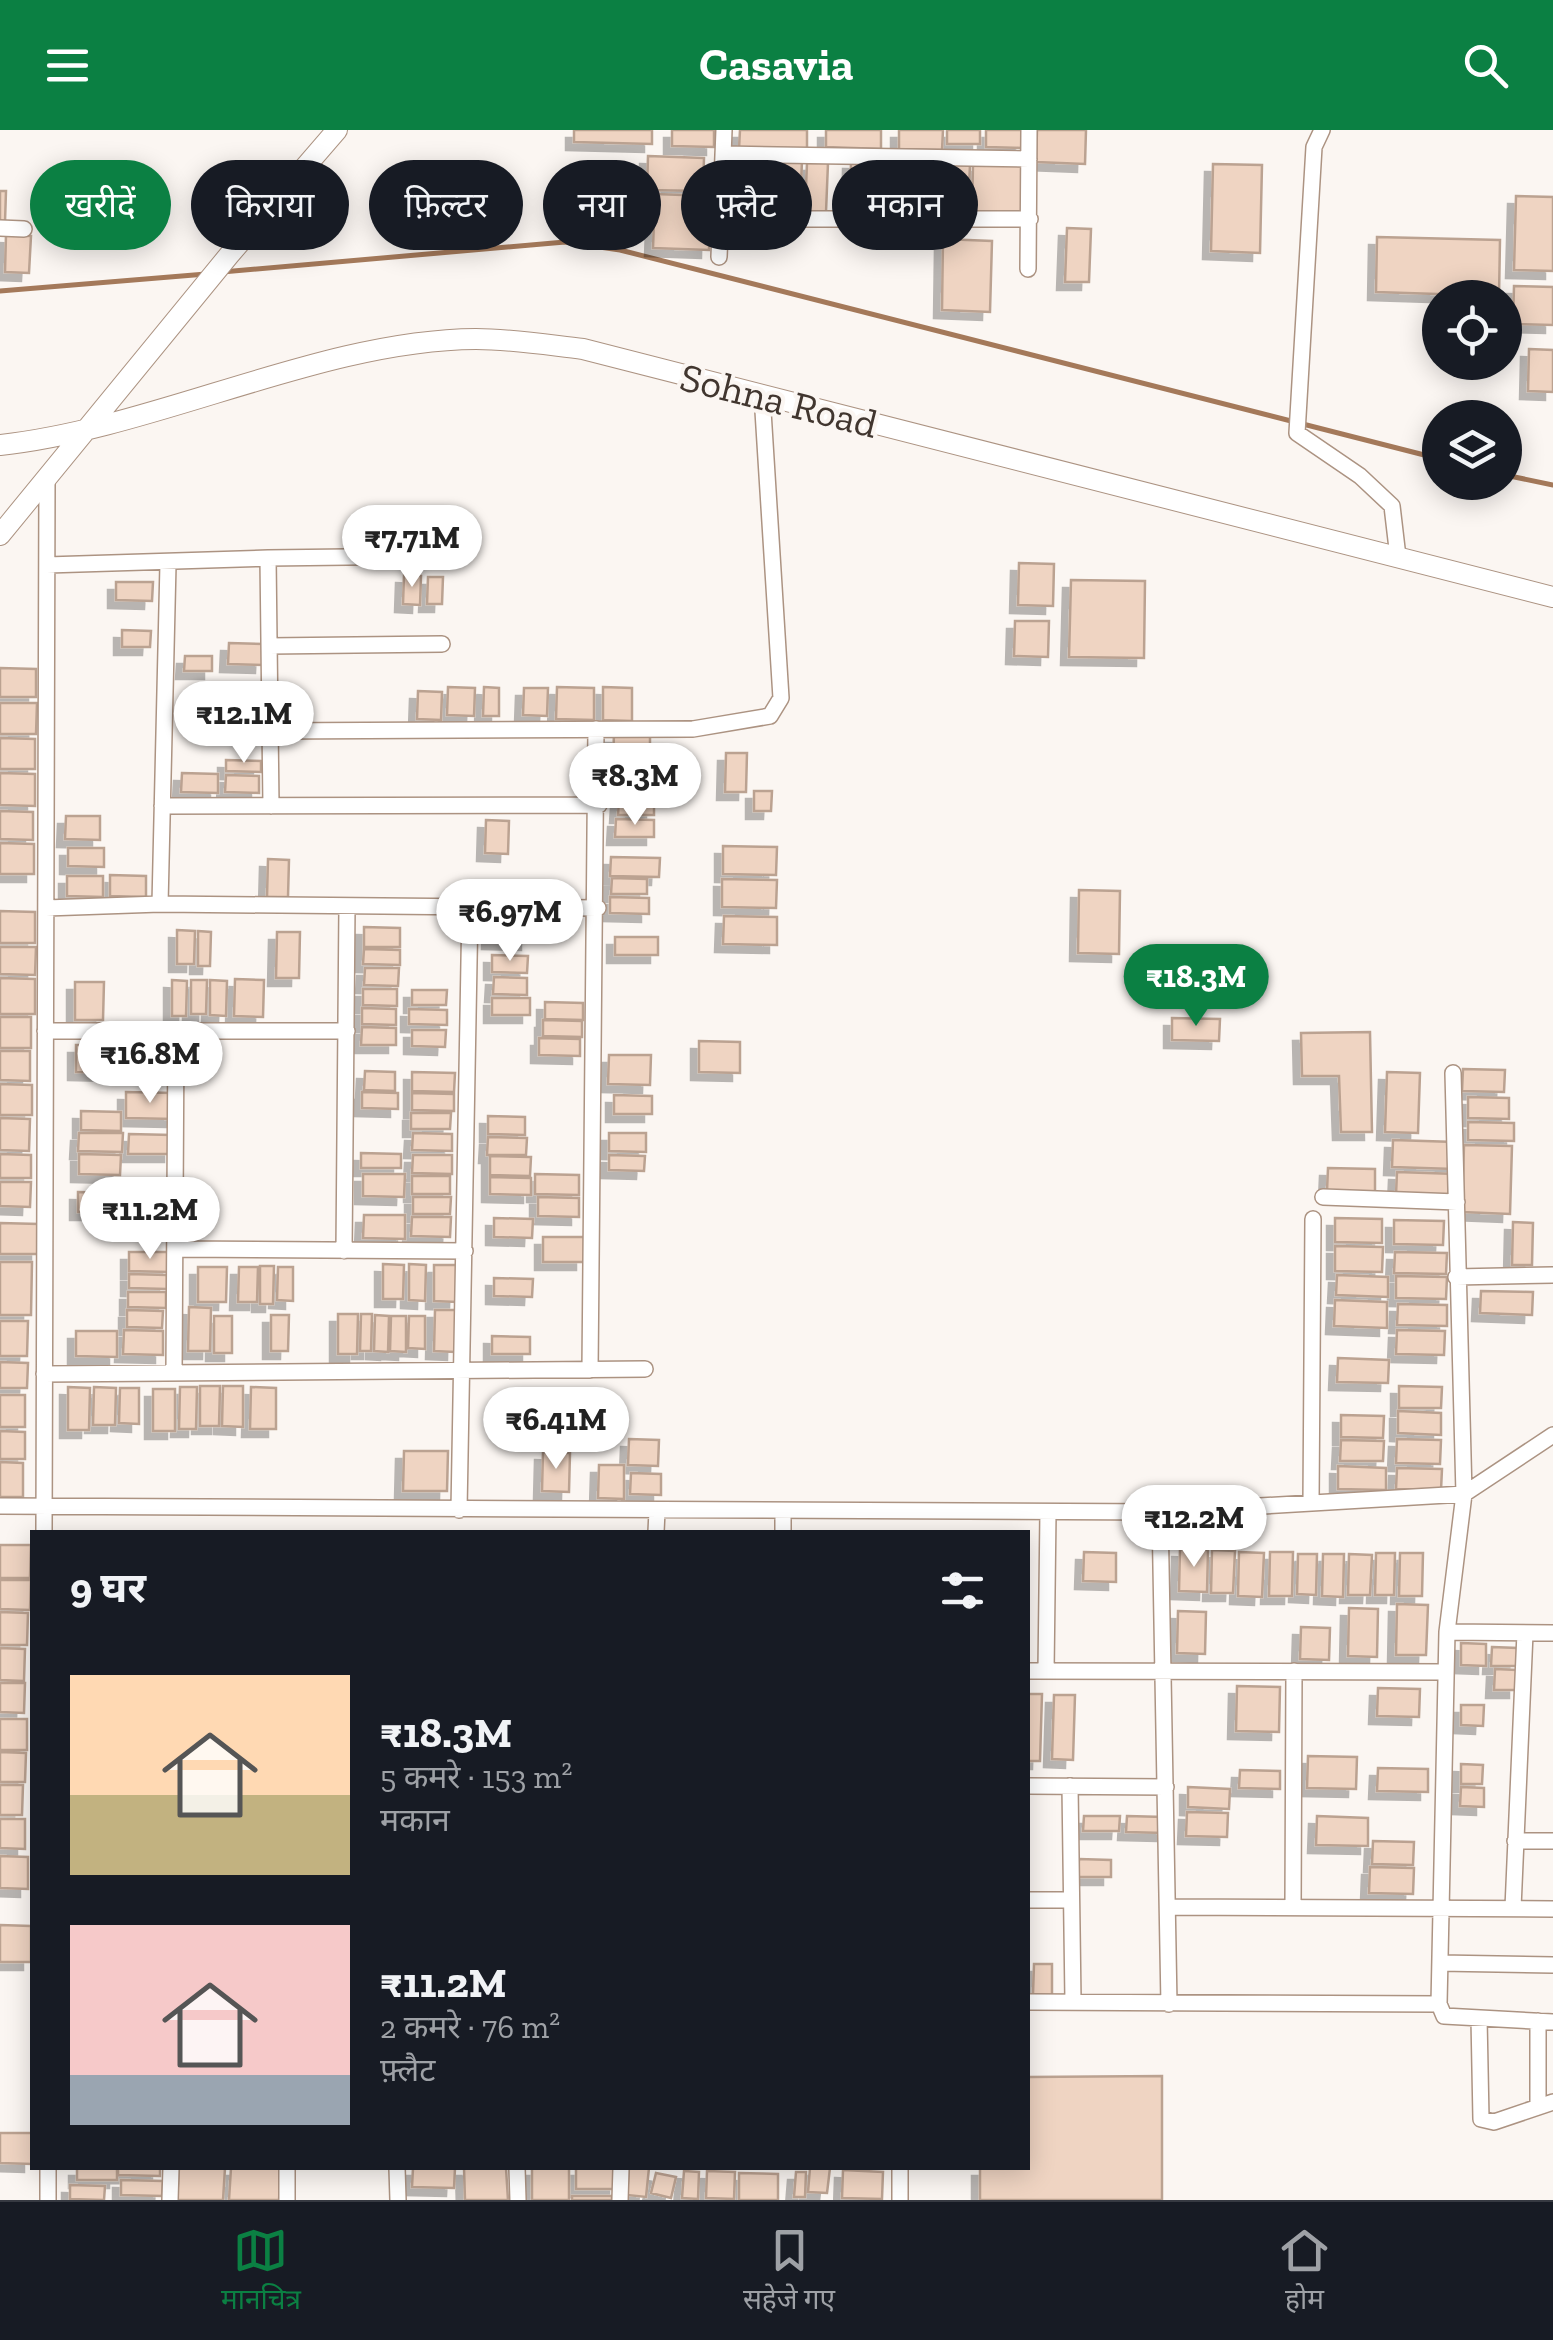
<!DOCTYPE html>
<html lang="hi">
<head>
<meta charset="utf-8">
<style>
	:root { --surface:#171b24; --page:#20242c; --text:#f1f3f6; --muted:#9ea1a6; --line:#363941; --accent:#0b8043 }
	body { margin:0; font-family:"Zilla Slab","Noto Sans Devanagari",serif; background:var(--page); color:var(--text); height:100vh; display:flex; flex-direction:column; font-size:38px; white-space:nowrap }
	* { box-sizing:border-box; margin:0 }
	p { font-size:32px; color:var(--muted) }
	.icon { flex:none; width:55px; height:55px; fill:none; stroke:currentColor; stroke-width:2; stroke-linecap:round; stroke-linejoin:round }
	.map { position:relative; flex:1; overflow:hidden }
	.drawer { position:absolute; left:30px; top:1400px; width:1000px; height:640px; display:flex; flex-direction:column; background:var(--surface); border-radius:0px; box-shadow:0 5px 25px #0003 }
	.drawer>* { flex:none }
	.guide { position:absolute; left:30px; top:30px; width:1000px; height:90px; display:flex; gap:20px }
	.fabs { position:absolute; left:1422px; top:150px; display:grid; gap:20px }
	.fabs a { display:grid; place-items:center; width:100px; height:100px; border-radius:50%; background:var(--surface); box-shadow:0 5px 25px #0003; font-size:50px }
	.price { position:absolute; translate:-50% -85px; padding:0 22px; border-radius:35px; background:#fff; color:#222; font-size:32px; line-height:65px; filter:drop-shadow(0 2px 5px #0008) }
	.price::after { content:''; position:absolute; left:50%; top:60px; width:30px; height:22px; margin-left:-15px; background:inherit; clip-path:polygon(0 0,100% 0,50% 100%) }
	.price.selected { background:var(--accent); color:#fff }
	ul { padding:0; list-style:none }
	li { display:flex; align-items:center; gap:30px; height:250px; padding:0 40px }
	li span { display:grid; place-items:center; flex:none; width:280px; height:200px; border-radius:0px; color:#555 }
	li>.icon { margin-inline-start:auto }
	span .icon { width:120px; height:120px; fill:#fffc; stroke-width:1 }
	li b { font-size:42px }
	h2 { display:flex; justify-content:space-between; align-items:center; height:120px; padding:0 40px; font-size:42px }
	.pill { padding:0 35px; border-radius:45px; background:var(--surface); box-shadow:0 5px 25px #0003; font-size:35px; line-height:90px }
	.pill.selected { background:var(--accent); color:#fff }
	header { display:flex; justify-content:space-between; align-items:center; height:130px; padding:0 40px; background:var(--accent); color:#fff; font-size:45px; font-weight:700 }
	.menu { display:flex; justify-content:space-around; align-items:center; height:140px; border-top:2px solid var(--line); background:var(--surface); font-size:28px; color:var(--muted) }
	.menu a { display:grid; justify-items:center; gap:5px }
	.menu .selected { color:var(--accent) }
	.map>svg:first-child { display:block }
</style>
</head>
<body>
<header><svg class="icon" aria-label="menu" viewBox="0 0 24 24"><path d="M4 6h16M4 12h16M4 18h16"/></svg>Casavia<svg class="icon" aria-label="search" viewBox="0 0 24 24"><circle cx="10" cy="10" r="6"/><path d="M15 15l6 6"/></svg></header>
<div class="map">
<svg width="1553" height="2070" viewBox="0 0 1553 2070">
	<defs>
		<filter id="shadow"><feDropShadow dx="-8" dy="8" stdDeviation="0" flood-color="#0004"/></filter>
	</defs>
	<rect width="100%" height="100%" fill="#fbf6f2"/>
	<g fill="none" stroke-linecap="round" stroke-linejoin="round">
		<path stroke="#a4795a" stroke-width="5" d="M222 142 565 112 620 120 1440 329
			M0 161 206 144
			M1505 345 1553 355"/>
	</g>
	<path fill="#efd4c2" stroke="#bba291" stroke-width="2.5" filter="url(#shadow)" d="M574 0H652V14L574 12Z
		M672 0H714V17L672 16Z
		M740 0H807V20L739 19Z
		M826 0H881V19L826 17Z
		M899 0H943L942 20 899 19Z
		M947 0H980V14H947Z
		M986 0H1023V18L986 17Z
		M1037 0H1086L1085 34 1036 32Z
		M648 26 704 28 703 61 647 60Z
		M730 29H750L749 82H729Z
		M779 30H802L800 83 777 82Z
		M851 31 895 32 894 81 850 80Z
		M755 33H773L772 76H754Z
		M807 33H828L826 82 805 81Z
		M946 33 970 34 968 82H945Z
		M921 34H943L942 79H919Z
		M973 34 1026 36 1025 82 972 81Z
		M1213 34 1262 35 1260 123 1211 121Z
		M0 61H6L5 92H0Z
		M655 64 710 66 709 120 653 118Z
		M1516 66 1553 67V141L1514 140Z
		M1067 98 1091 99 1089 152H1065Z
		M6 105 31 106 29 143 5 142Z
		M1377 107 1500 110 1499 166 1376 162Z
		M943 109 992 111 990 182 942 180Z
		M1514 156 1553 157V195L1513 194Z
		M1529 219 1553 220V262L1528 261Z
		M1019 433 1054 434 1053 476 1018 475Z
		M404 445 421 446 420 475 403 474Z
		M428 447H443L442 474H427Z
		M1071 450 1145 451 1144 528 1069 527Z
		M116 452H153L152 471 116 470Z
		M1015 491H1049L1048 527 1014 526Z
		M122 500 151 501 150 517H122Z
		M229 513 264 514 263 535 228 534Z
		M185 526H212V541H184Z
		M0 538 36 539V567H0Z
		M448 557 475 558 474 586 447 585Z
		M484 557 499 558V586H483Z
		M557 557 594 558V590L556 589Z
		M603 557 632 558V591L603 590Z
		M524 558H548L547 586 523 585Z
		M418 561 442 562 441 590 417 589Z
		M0 573H37L36 604H0Z
		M614 605 650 606V626H613Z
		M0 608 35 609V639H0Z
		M726 623H747L746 662H725Z
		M614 629H649V646L614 645Z
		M226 630 261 631V642L226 641Z
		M0 643 35 644V676L0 675Z
		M182 643 218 644V663L181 662Z
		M226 645 259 646V663L225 662Z
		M617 648H656L655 664H617Z
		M754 661H772L771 681H754Z
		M619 669H654V685H618Z
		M0 681 33 682V710L0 709Z
		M66 686H100V710L65 709Z
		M616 689 654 690V707H615Z
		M486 690 509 691 508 724 485 723Z
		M0 713 34 714V744H0Z
		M723 716 777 717 776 745 723 744Z
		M68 718H104V737L68 736Z
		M611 727 660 728 659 747 610 746Z
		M268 729 289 730 288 767H267Z
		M110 745 146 746V767L110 766Z
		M67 746H103V767L67 766Z
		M612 748 647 749V764H611Z
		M722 749 777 750 776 778 722 777Z
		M1079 760 1120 761 1119 824 1078 823Z
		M610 767 649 768V784L610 783Z
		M0 781 35 782V813H0Z
		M724 786 777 787V815L723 814Z
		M491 788 529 789V812L490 811Z
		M364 797 400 798V817H364Z
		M177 800 195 801 194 834H177Z
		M198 801 211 802 210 836H198Z
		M277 802H300L299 848H276Z
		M615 807H658V825H615Z
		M0 817H36L35 845 0 844Z
		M364 819 400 820V835L363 834Z
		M492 825 528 826 527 843 492 842Z
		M365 838H399L398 856 364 855Z
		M494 847 527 848V865L493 864Z
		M0 848 35 849V884H0Z
		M235 849 264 850 263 887 234 886Z
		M172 850 187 851 186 886H172Z
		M191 850H207L206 884H191Z
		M210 850 227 851 226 886 210 885Z
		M75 852H104L103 890H75Z
		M363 859H397V876L363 875Z
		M412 860H447L446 875H412Z
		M492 868H530V885H492Z
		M545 872 583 873V890L545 889Z
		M362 878 396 879V895L362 894Z
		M409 879 447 880V895L409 894Z
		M0 887H31V918H0Z
		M1172 888 1220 889 1219 911 1172 910Z
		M543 890 582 891V907L543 906Z
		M362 897 396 898V915H361Z
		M412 900H446L445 917 412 916Z
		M1370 902 1372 1002H1341L1339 946H1302L1301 903Z
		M539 908 580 909V926L539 925Z
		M699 911 740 912V943L699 942Z
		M123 914H164V938L122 937Z
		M76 915H118L117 943 76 942Z
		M0 921H30V951L0 950Z
		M609 925H651L650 955 608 954Z
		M1463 939 1505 940 1504 962 1462 961Z
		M365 941 395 942V961L364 960Z
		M412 942 455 943 454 962 412 961Z
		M1387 942 1420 943 1418 1003 1385 1002Z
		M0 954 32 955V985H0Z
		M126 962 174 963V989L126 988Z
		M362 962 398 963V979L362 978Z
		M412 963 454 964V981L412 980Z
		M614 965 652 966V984H614Z
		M1468 967 1509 968V989L1468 988Z
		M81 981 121 982V1001L81 1000Z
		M411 983H451L450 999H411Z
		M488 986 525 987V1005L488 1004Z
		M0 988 30 989 29 1021 0 1020Z
		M1468 992 1514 993V1011L1468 1010Z
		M79 1003H123L122 1022 78 1021Z
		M413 1003 452 1004V1021L412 1020Z
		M609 1003H646V1022L609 1021Z
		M129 1004 172 1005V1024H128Z
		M488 1007 527 1008 526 1025H487Z
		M1393 1010 1455 1012 1454 1039 1392 1037Z
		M1464 1015 1512 1016 1510 1084 1462 1082Z
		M361 1023 401 1024V1038H361Z
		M0 1024 31 1025V1048H0Z
		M79 1024 121 1025 120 1045 79 1044Z
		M413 1025H452V1044L412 1043Z
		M609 1025 645 1026 644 1041 609 1040Z
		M490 1026 531 1027 530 1046 490 1045Z
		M1328 1038 1375 1039V1062L1327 1061Z
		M1397 1042 1456 1044 1455 1066 1396 1065Z
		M363 1044H405L404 1067 363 1066Z
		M535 1044 579 1045V1065L535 1064Z
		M412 1046H450V1064H412Z
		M490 1047 531 1048V1065L490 1064Z
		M0 1052H31L30 1077 0 1076Z
		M78 1062 116 1063V1082H78Z
		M413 1067H451L450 1084H413Z
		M538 1067 579 1068V1087L538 1086Z
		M364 1085H405V1109L363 1108Z
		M412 1087H451L450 1107 411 1106Z
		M494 1088 533 1089 532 1108 494 1107Z
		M1335 1088 1382 1089V1113L1335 1112Z
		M1394 1090 1444 1091 1443 1115 1394 1114Z
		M1513 1092 1533 1093 1532 1135H1512Z
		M0 1093 39 1094V1124H0Z
		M543 1107H584V1132H543Z
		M1335 1116 1383 1117 1382 1142 1335 1141Z
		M129 1122H170V1142L129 1141Z
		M1395 1122 1447 1123 1446 1144 1394 1143Z
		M0 1132H32L31 1185H0Z
		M383 1134 404 1135 403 1169H383Z
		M409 1134 426 1135 425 1171 409 1170Z
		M434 1135H458L457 1172 434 1171Z
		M260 1136H274L273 1174H260Z
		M198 1137H227L226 1172H198Z
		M239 1137H258L257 1172H238Z
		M278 1137H293V1171L277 1170Z
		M129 1144 167 1145V1159L129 1158Z
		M1337 1145 1388 1147V1167L1336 1165Z
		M1396 1146 1447 1147 1446 1169 1396 1168Z
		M494 1148 533 1149 532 1167 494 1166Z
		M1481 1161 1533 1162 1532 1185 1480 1183Z
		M128 1162H166V1178L128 1177Z
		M1335 1170 1387 1172V1198L1334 1196Z
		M1398 1174 1447 1175V1196L1397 1195Z
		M189 1177 211 1178 210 1221H188Z
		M127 1180 163 1181 162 1198 127 1197Z
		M435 1180H456L455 1222 434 1221Z
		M338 1184H358L357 1224H338Z
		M361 1184H372L371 1221H360Z
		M271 1185H289L288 1221H271Z
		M375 1185 389 1186 388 1222 374 1221Z
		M214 1186H232V1223H214Z
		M391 1186H406V1222L390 1221Z
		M409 1186H425V1219L408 1218Z
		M0 1191H28L27 1226H0Z
		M124 1200 163 1201V1225L123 1224Z
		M1397 1200 1445 1201 1444 1225 1396 1224Z
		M76 1201H117V1227L76 1226Z
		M492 1206 530 1207V1224H492Z
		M1338 1228 1389 1230 1388 1253 1337 1252Z
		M0 1232 28 1233 27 1258H0Z
		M200 1256H220L219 1296H200Z
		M223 1256H243V1297L222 1296Z
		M1399 1256 1442 1257 1441 1278H1399Z
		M68 1257 90 1258 89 1300H68Z
		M94 1257 116 1258 115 1295H93Z
		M180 1257H197L196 1299H179Z
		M251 1257 276 1258V1299H250Z
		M120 1258H139V1294L119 1293Z
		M153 1259H175V1301H153Z
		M0 1265H25V1297H0Z
		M1398 1281 1441 1283V1305L1398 1303Z
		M1341 1285 1384 1286 1383 1308 1341 1307Z
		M0 1301 25 1302V1329H0Z
		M629 1309 659 1310 658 1336 628 1335Z
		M1397 1309 1441 1310 1440 1334 1396 1333Z
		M1341 1310 1384 1311 1383 1331H1340Z
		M404 1321H448L447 1361H403Z
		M543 1322 570 1323 569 1362 542 1361Z
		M0 1332 23 1333V1367H0Z
		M599 1335H624V1369L598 1368Z
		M1338 1336 1386 1338V1360L1338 1359Z
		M1397 1338 1442 1339 1441 1360 1396 1359Z
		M631 1343 661 1344V1365L630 1364Z
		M0 1415H31L30 1448H0Z
		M1180 1419 1208 1420 1207 1462 1179 1461Z
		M1212 1420 1235 1421 1233 1463H1211Z
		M1084 1422 1116 1423V1452L1083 1451Z
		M1239 1422 1264 1423 1262 1467 1238 1466Z
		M1270 1422H1293L1292 1466H1269Z
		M1376 1423H1395L1394 1465H1375Z
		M1400 1423H1423L1422 1466H1399Z
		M1298 1424H1317L1316 1465 1297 1464Z
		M1323 1424H1344L1343 1467 1322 1466Z
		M1349 1424 1372 1425 1370 1465H1348Z
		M0 1450H31L30 1480 0 1479Z
		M1397 1474 1428 1475 1426 1525H1396Z
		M1349 1478 1378 1479 1377 1527 1348 1526Z
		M1178 1481 1206 1482 1205 1524 1177 1523Z
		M0 1482 28 1483 27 1515H0Z
		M1301 1497 1330 1498 1329 1530 1300 1529Z
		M1461 1513 1486 1514V1536L1461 1535Z
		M1492 1517 1518 1518 1517 1536H1491Z
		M0 1518 25 1519 24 1551 0 1550Z
		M1495 1539 1517 1540V1560H1494Z
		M0 1553H25L24 1583 0 1582Z
		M1237 1556 1280 1557 1279 1602 1236 1601Z
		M1378 1558 1420 1559 1419 1587 1377 1586Z
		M1028 1564H1042L1040 1631H1028Z
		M1054 1565H1075L1073 1630 1052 1629Z
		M1461 1575H1484L1483 1596 1461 1595Z
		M0 1589H27V1620H0Z
		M0 1622 26 1623 25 1652H0Z
		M1308 1626 1357 1627 1356 1659 1307 1658Z
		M1461 1634 1483 1635 1482 1654H1461Z
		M1378 1638 1428 1639V1662L1377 1661Z
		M1240 1640 1280 1641V1659L1239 1658Z
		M0 1655H23L22 1685H0Z
		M1188 1657 1230 1659 1229 1679 1188 1677Z
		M1461 1657 1484 1658V1677L1460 1676Z
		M1187 1682 1228 1683 1227 1707 1186 1706Z
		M1084 1686H1120L1119 1701H1083Z
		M1127 1686 1164 1687V1703L1126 1702Z
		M1317 1686 1368 1688V1716L1316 1715Z
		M0 1689H25V1719L0 1718Z
		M1373 1711 1414 1712 1413 1735 1372 1734Z
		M0 1726 28 1727V1759L0 1758Z
		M1079 1729 1111 1730V1747H1078Z
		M1370 1737 1414 1738 1413 1764 1369 1763Z
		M0 1795 31 1796V1832H0Z
		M1034 1834H1052V1865L1033 1864Z
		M1162 1946V2070H980V2038H1028V1947Z
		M0 2003H32V2034L0 2033Z
		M77 2038H117V2050H77Z
		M118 2038H160V2046L118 2045Z
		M179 2038H225L223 2070H177Z
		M231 2038H281L279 2070H229Z
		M413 2038H455L454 2058 412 2057Z
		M464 2038H506L508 2070H465Z
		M532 2038H569V2070H532Z
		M576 2038H617V2059H576Z
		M629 2038H649L646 2067 627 2065Z
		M810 2038H830L827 2063 808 2062Z
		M843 2040 883 2042 882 2069 842 2068Z
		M684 2041 699 2042 698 2069 682 2068Z
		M707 2041 735 2042 734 2069 706 2068Z
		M796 2042H806L805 2067H794Z
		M656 2043 676 2047 671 2068 651 2063Z
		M739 2043 778 2044V2070H739Z
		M121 2050 163 2051 162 2066 121 2065Z
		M70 2055 105 2056 104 2070 70 2069Z
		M572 2066H612V2070H572Z"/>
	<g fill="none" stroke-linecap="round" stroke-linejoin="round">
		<g stroke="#ac9382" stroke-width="18">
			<path id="street" d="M1322 0 1314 17 1297 303 1360 346 1392 376 1398 427
				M723 24 1029 29
				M721 89H1030
				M0 98 24 99
				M719 127 724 0
				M1028 139 1029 0
				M268 428 427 426
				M47 435 268 428 271 676
				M269 516 442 514
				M270 601 693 599 770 586 781 568 762 265
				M162 676 599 675
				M160 774 168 434
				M46 778 160 774 598 778
				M45 901H347
				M1453 943 1464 1364 1447 1502 1439 1874 1444 1886 1553 1892
				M1323 1067 1457 1072
				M175 1119 465 1121
				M344 1121 347 776
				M1456 1147 1553 1145
				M590 1240 596 599
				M174 1243 176 901
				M44 1244 645 1239
				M1311 1373 1313 1089
				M0 1376 1160 1382 1464 1364 1553 1305
				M459 1380 470 777
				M1160 1382 1169 1874
				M44 1402 47 350
				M656 1402 657 1381
				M783 1402V1381
				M1447 1502 1553 1503
				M1028 1541 1445 1542
				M1046 1541 1048 1382
				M1028 1656 1166 1657
				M1070 1656 1073 1871
				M1515 1711H1553
				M1028 1770H1070
				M1168 1777 1553 1779
				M1293 1777 1294 1541
				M1513 1778 1525 1503
				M1440 1833 1553 1835
				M1028 1872 1439 1874
				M1479 1888 1481 1989 1494 1992 1553 1972
				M1538 1891V1977
				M397 2038 398 2070
				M517 2038 518 2070
				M48 2070V2038
				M170 2070 171 2038
				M287 2070V2038
				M620 2070 621 2038
				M900 2070V2038"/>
		</g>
		<g stroke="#ac9382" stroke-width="22">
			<path id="secondary" d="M0 315C157 298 321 210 476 209 512 209 548 215 583 219L1553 467
				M0 405 230 124 337 0"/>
		</g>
		<use href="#street" stroke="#fff" stroke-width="15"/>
		<use href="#secondary" stroke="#fff" stroke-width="20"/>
	</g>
	<g text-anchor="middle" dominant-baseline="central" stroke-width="8" stroke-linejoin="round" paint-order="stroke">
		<g font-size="40" fill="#41362f" stroke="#fbf6f2">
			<text transform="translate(779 270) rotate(14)">Sohna Road</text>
		</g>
	</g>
</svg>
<div class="fabs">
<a><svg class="icon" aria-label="locate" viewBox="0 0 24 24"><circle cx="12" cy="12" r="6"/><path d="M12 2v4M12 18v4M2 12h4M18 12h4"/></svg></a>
<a><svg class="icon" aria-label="layers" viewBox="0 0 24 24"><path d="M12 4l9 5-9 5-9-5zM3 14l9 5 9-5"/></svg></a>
</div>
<b class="price" style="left:412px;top:460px">₹7.71M</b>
<b class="price" style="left:244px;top:636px">₹12.1M</b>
<b class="price" style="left:635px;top:698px">₹8.3M</b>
<b class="price" style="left:510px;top:834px">₹6.97M</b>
<b class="price selected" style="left:1196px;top:899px">₹18.3M</b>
<b class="price" style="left:150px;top:976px">₹16.8M</b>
<b class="price" style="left:150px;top:1132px">₹11.2M</b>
<b class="price" style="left:556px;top:1342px">₹6.41M</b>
<b class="price" style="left:1194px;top:1440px">₹12.2M</b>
<div class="guide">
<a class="pill selected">खरीदें</a>
<a class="pill">किराया</a>
<a class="pill">फ़िल्टर</a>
<a class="pill">नया</a>
<a class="pill">फ़्लैट</a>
<a class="pill">मकान</a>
</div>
<section class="drawer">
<h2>9 घर<svg class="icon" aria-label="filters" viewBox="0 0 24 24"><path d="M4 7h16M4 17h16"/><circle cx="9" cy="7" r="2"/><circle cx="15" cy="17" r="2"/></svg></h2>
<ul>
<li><span style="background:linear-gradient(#ffd9b3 60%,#c2b280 0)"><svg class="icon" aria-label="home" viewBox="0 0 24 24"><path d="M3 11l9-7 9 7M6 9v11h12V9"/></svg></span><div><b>₹18.3M</b><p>5 कमरे · 153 m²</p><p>मकान</p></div></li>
<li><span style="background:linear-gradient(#f6c9c9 75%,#9aa5b1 0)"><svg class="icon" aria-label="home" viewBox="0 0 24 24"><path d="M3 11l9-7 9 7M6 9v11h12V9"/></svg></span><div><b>₹11.2M</b><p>2 कमरे · 76 m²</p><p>फ़्लैट</p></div></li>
</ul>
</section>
</div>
<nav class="menu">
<a class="selected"><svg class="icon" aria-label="map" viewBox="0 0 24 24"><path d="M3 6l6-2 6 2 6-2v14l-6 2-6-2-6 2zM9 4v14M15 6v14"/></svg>मानचित्र</a>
<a><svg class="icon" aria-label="saved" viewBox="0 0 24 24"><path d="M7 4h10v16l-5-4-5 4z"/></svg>सहेजे गए</a>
<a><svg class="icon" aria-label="home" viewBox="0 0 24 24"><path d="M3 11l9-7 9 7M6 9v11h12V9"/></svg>होम</a>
</nav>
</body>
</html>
